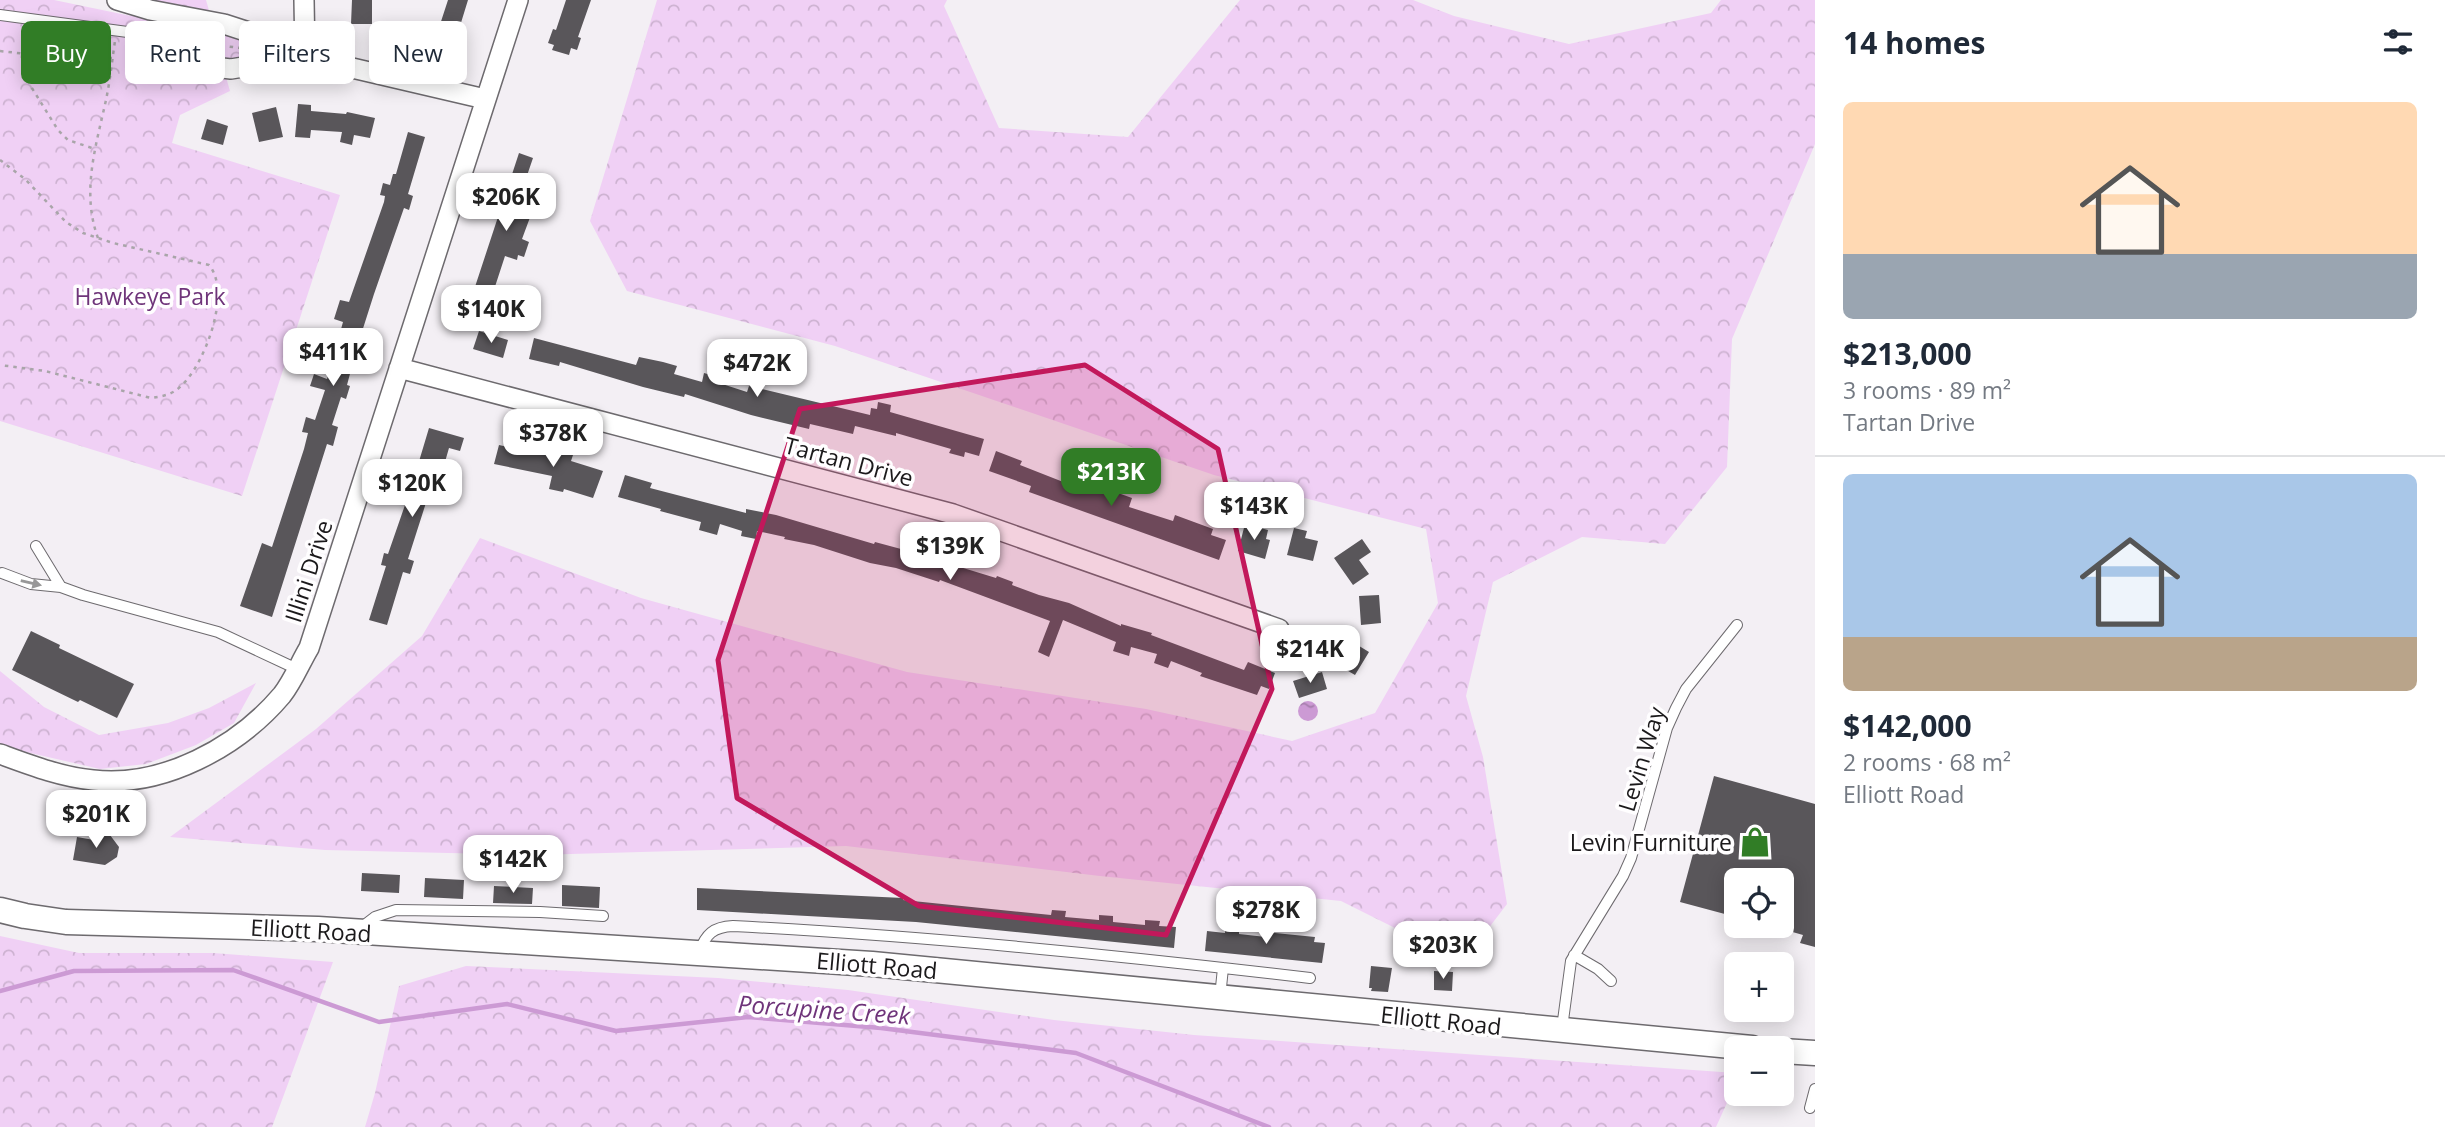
<!DOCTYPE html>
<html lang="en">
<head>
<meta charset="utf-8">
<style>
	:root { --surface:#fff; --page:#f2f2f3; --text:#1f2937; --muted:#747a83; --line:#e0e1e3; --accent:#317d26 }
	body { margin:0; font-family:"Open Sans",sans-serif; background:var(--page); color:var(--text); height:100vh; display:flex; flex-direction:column; font-size:26px; white-space:nowrap }
	* { box-sizing:border-box; margin:0 }
	p { font-size:23px; color:var(--muted) }
	.icon { flex:none; width:38px; height:38px; fill:none; stroke:currentColor; stroke-width:2; stroke-linecap:round; stroke-linejoin:round }
	.map { position:relative; flex:1; overflow:hidden }
	.sheet { display:flex; flex-direction:column; background:var(--surface); width:630px }
	.sheet>* { flex:none }
	.guide { position:absolute; left:21px; top:21px; width:665px; height:63px; display:flex; gap:14px }
	.buttons { position:absolute; left:1724px; top:868px; display:grid; gap:14px }
	.buttons a { display:grid; place-items:center; width:70px; height:70px; border-radius:10px; background:var(--surface); box-shadow:0 4px 18px #0003; font-size:35px }
	.price { position:absolute; translate:-50% -60px; padding:0 16px; border-radius:14px; background:#fff; color:#222; font-size:23px; line-height:46px; filter:drop-shadow(0 2px 4px #0008) }
	.price::after { content:''; position:absolute; left:50%; top:42px; width:21px; height:16px; margin-left:-10px; background:inherit; clip-path:polygon(0 0,100% 0,50% 100%) }
	.price.active { background:var(--accent); color:#fff }
	ul { padding:0; list-style:none }
	li { display:grid; align-content:center; gap:14px; height:371px; padding:0 28px }
	li+li { border-top:2px solid var(--line) }
	li span { display:grid; place-items:center; height:217px; border-radius:10px; color:#555 }
	li>.icon { margin-inline-start:auto }
	span .icon { width:126px; height:126px; fill:#fffc; stroke-width:1 }
	li b { font-size:30px }
	h2 { display:flex; justify-content:space-between; align-items:center; height:84px; padding:0 28px; font-size:30px }
	.tag { padding:0 24px; border-radius:10px; background:var(--surface); box-shadow:0 4px 18px #0003; font-size:24px; line-height:63px }
	.tag.active { background:var(--accent); color:#fff }
	main { display:flex; flex:1; min-height:0 }
	.map>svg:first-child { display:block }
</style>
</head>
<body>
<main>
<div class="map">
<svg width="1815" height="1127" viewBox="0 0 1815 1127">
	<defs>
		<pattern id="forest-crowns" width="20" height="18" patternUnits="userSpaceOnUse" patternTransform="scale(1.75)"><rect width="20" height="18" fill="#f0d0f5"/><path d="M2 6a3 3 0 1 1 6 0M12 15a3 3 0 1 1 6 0" fill="none" stroke="#cdb2d1"/></pattern>
		<pattern id="water-ripples" width="26" height="14" patternUnits="userSpaceOnUse" patternTransform="scale(1.75)"><rect width="26" height="14" fill="#cc9ad4"/><path d="M2 4q2-2 4 0t4 0M15 11q2-2 4 0t4 0" fill="none" stroke="#a57dab"/></pattern>
	</defs>
	<rect width="100%" height="100%" fill="#f3eff4"/>
	<path fill="url(#forest-crowns)" d="M0 0H54L131 16 137 0H206L215 31 274 54 224 70 230 91 180 115 172 143 340 195 242 496 0 421Z
		M657 0H947L944 6 999 128 1128 137 1240 0H1413L1454 16 1569 44 1711 13 1721 0H1815V144L1732 339 1727 467 1665 544 1582 537 1493 582 1466 696 1483 757 1507 904 1475 946 1435 948 1341 901 1100 876 846 846 536 855 325 850 170 837 316 729 422 636 480 538 641 598 907 672 1146 709 1292 741 1375 713 1438 603 1426 529 1214 475 835 346 627 291 590 221Z
		M0 671 44 707 99 735 168 723 209 708 256 683 234 723 196 745 146 764 100 769 0 746Z
		M0 936 79 953H213L333 962 272 1127H0Z
		M466 966 718 978 848 990 1054 1020 1194 1035 1736 1073V1083L1716 1127H365L375 1093 399 986Z"/>
	<path fill="url(#water-ripples)" d="M1298 711a10 10 0 1 1 20 0a10 10 0 1 1-20 0Z"/>
	<g fill="none" stroke-linecap="round" stroke-linejoin="round">
		<path stroke="#cc9ad4" stroke-width="4.5" d="M0 991 74 971 233 970 379 1022 507 1004 616 1031 748 1017 881 1028 1076 1053 1269 1127"/>
	</g>
	<path fill="#59565a" d="M352 0H372V24H351Z
		M448 0H468L452 52 433 46Z
		M566 0H591L578 37 581 38 577 50 571 48 569 55 552 50 554 45 548 43 553 29 556 30Z
		M136 49 157 54 153 70 132 65Z
		M298 104 311 105V111L346 114 347 112 375 118 370 138 354 135 352 145 340 142 342 132 311 130 310 138 295 137Z
		M276 107 283 137 259 142 252 113Z
		M207 119 228 126 223 145 201 139Z
		M408 132 425 137 408 194 413 196 409 210 404 208 374 294 359 341 364 342 361 357 355 355 347 385 350 386 346 399 341 397 332 425 338 427 333 446 327 444 272 617 240 606 262 543 272 547 304 449 308 433 302 432 306 417 315 420 325 390 310 386 314 374 327 379 343 322 334 319 340 300 349 302 384 202 385 196 380 195 383 183 390 185 393 174H396Z
		M519 153 533 158 519 199 522 200 519 207 532 212 522 239 529 242 524 257 518 255 517 260 505 256 489 305 471 299Z
		M479 331 508 340 503 358 473 349Z
		M534 338 636 365 639 357 663 362 677 366 674 374 702 382 704 373 718 377 716 382 747 392 749 386 870 415 871 408 877 409 878 402 891 405 890 412 984 439 979 456 965 452 964 457 949 453 951 449 896 433V436L855 426 853 434 810 424 809 429 751 415 685 394 684 397 643 387 560 362 559 366 529 359Z
		M429 428 464 438 460 451 449 448 438 486 432 484 408 559 414 561 410 574 403 572 387 625 369 620 386 566 381 565 384 553 388 554 413 482 408 480 413 467 417 468Z
		M499 445 541 455 542 451 554 454 555 450 573 455 571 461 603 471 593 498 564 489 563 492 549 489 552 476 494 464Z
		M996 451 1022 461 1020 465 1076 487 1079 479 1132 498 1129 507 1173 521 1175 515 1213 529 1211 535 1226 540 1219 560 1029 492 1031 486 989 471Z
		M625 475 652 483 650 488 746 513V509L776 515 874 544 875 542 901 549 996 578 997 576 1013 582 1012 585 1039 595 1069 603 1121 626V624L1152 633 1151 635 1244 670 1248 662 1275 673 1269 689 1261 686 1257 695 1200 676 1202 673 1171 661 1168 668 1154 663 1157 654 1131 647 1129 656 1113 651 1116 642 1063 620 1049 657 1038 652 1050 621 940 580 939 582 896 568 870 563 814 545 784 539 785 537 757 531 756 539 741 536 742 531 720 524 717 535 699 530 701 522 660 511 661 509 618 497Z
		M1245 524 1268 530 1266 539 1270 540 1265 559 1238 551Z
		M1294 528 1307 531 1305 538 1318 541 1313 561 1287 555Z
		M1362 539 1371 552 1359 560 1369 574 1353 585 1334 558Z
		M1379 595 1381 623 1361 625 1359 596Z
		M31 631 60 645 59 648 134 684 117 718 80 700 78 702 12 670Z
		M1346 638 1369 652 1355 675 1331 661Z
		M1322 672 1327 689 1299 698 1293 681Z
		M1714 776 1815 804V947L1800 943 1803 935 1782 929V880H1736V917L1680 902Z
		M103 834 110 835 119 847 117 857 105 865 73 860 77 837 94 840Z
		M362 873 400 875 399 893 361 891Z
		M425 878 464 880 463 899 424 897Z
		M562 885 600 887 599 908 562 906Z
		M494 886 533 888 532 904 493 903Z
		M697 888 903 898V900L1051 915 1052 910 1066 911 1065 917 1099 920V915L1113 916V922L1145 925V920L1160 921 1159 926 1176 927 1174 948 916 922 697 910Z
		M1225 928 1239 929V934L1266 937V932L1315 937 1314 942 1325 943 1322 963 1205 951 1207 931 1225 933Z
		M1371 966 1392 968 1388 992 1371 991 1372 988H1369Z
		M1434 971 1453 972 1452 991 1434 990Z"/>
	<g fill="none" stroke-linecap="round" stroke-linejoin="round">
		<g stroke="#6d6a6e" stroke-width="12">
			<path id="service" d="M0 15 165 37 204 66
				M36 546 61 587 83 595 218 632 297 669
				M2 573 31 584 61 587
				M362 927 375 917 396 910 540 912 603 916
				M699 952C706 934 713 927 733 926 926 936 1118 955 1310 978
				M1574 955 1598 969 1611 981
				M1220 997 1223 968
				M1562 1028 1571 961 1623 876 1631 858 1667 728 1676 708 1686 689 1737 625
				M1810 1108 1815 1089"/>
		</g>
		<g stroke="#6d6a6e" stroke-width="22">
			<path id="minor" d="M117 0 150 10 224 24 267 38 305 57 485 99
				M304 0 305 57
				M204 66 231 69 305 57
				M399 368 953 514 1279 629
				M0 754C30 765 61 777 93 780 163 788 238 747 282 695 293 681 300 663 309 648L518 0"/>
		</g>
		<g stroke="#6d6a6e" stroke-width="27">
			<path id="tertiary" d="M0 910 25 916 66 922 318 929 872 964 1752 1048
				M1782 1051 1815 1053"/>
		</g>
		<path stroke="#a9a5a9" stroke-width="2.5" stroke-dasharray="3.5 5" stroke-linecap="butt" d="M197 38 216 45 241 48
			M0 51 71 59 112 58
			M28 55 27 76 30 85 58 130 68 140 95 149
			M0 160 25 179 66 222 83 233 113 243 209 265C232 292 205 364 181 386 172 395 163 396 151 398L45 371 0 365
			M98 238C81 192 96 146 106 100 110 81 112 61 115 41"/>
		<use href="#service" stroke="#fff" stroke-width="10"/>
		<use href="#minor" stroke="#fff" stroke-width="19"/>
		<use href="#tertiary" stroke="#fff" stroke-width="24"/>
	</g>
	<defs><path id="oneway-solid" d="M-6-.8H1V-3.2L6.5 0L1 3.2V.8H-6Z" transform="scale(1.75)"/></defs>
	<use fill="#989898" href="#oneway-solid" transform="translate(31 583) rotate(13)"/>
	<path fill="#c2185b" fill-opacity="0.2" stroke="#c2185b" stroke-width="5" stroke-linejoin="round" d="M1085 365 1218 449 1272 689 1166 935 919 906 737 798 718 660 800 409Z"/>
	<defs>
		<g id="shop-bare" transform="scale(2.415)"><path d="M-5-2.5h2.3a2.7 3.5 0 0 1 5.4 0H5L5.5 6h-11ZM-1.5-2.5h3a1.5 2.3 0 0 0-3 0Z" fill="#317d26" stroke="#fffeff" stroke-width="2.5" paint-order="stroke"/></g>
	</defs>
	<g fill-rule="evenodd">
		<use href="#shop-bare" x="1755" y="842"/>
	</g>
	<g text-anchor="middle" dominant-baseline="central" stroke-width="7" stroke-linejoin="round" paint-order="stroke">
		<g font-size="23" fill="#6f347a" stroke="#fffeff">
			<text x="150" y="296">Hawkeye Park</text>
		</g>
		<g font-size="23" fill="#1b191b" stroke="#fffeff">
			<text transform="translate(849 461) rotate(15)">Tartan Drive</text>
			<text transform="translate(308 571) rotate(-72)">Illini Drive</text>
			<text transform="translate(1641 759) rotate(-73)">Levin Way</text>
			<text transform="translate(311 930) rotate(3)">Elliott Road</text>
			<text transform="translate(877 965) rotate(5)">Elliott Road</text>
			<text transform="translate(1441 1020) rotate(6)">Elliott Road</text>
		</g>
		<g font-size="23" fill="#1b191b" stroke="#fffeff" text-anchor="end">
			<text x="1732" y="842">Levin Furniture</text>
		</g>
		<g font-size="24" font-style="italic" fill="#6f347a" stroke="#fffeff">
			<text transform="translate(824 1009) rotate(4)">Porcupine Creek</text>
		</g>
	</g>
</svg>
<div class="buttons">
<a><svg class="icon" aria-label="locate" viewBox="0 0 24 24"><circle cx="12" cy="12" r="6"/><path d="M12 2v4M12 18v4M2 12h4M18 12h4"/></svg></a>
<a>+</a>
<a>−</a>
</div>
<b class="price" style="left:506px;top:233px">$206K</b>
<b class="price" style="left:491px;top:345px">$140K</b>
<b class="price" style="left:333px;top:388px">$411K</b>
<b class="price" style="left:757px;top:399px">$472K</b>
<b class="price" style="left:553px;top:469px">$378K</b>
<b class="price active" style="left:1111px;top:508px">$213K</b>
<b class="price" style="left:412px;top:519px">$120K</b>
<b class="price" style="left:1254px;top:542px">$143K</b>
<b class="price" style="left:950px;top:582px">$139K</b>
<b class="price" style="left:1310px;top:685px">$214K</b>
<b class="price" style="left:96px;top:850px">$201K</b>
<b class="price" style="left:513px;top:895px">$142K</b>
<b class="price" style="left:1266px;top:946px">$278K</b>
<b class="price" style="left:1443px;top:981px">$203K</b>
<div class="guide">
<a class="tag active">Buy</a>
<a class="tag">Rent</a>
<a class="tag">Filters</a>
<a class="tag">New</a>
</div>
</div>
<section class="sheet">
<h2>14 homes<svg class="icon" aria-label="filters" viewBox="0 0 24 24"><path d="M4 7h16M4 17h16"/><circle cx="9" cy="7" r="2"/><circle cx="15" cy="17" r="2"/></svg></h2>
<ul>
<li><span style="background:linear-gradient(#ffd9b3 70%,#9aa5b1 0)"><svg class="icon" aria-label="home" viewBox="0 0 24 24"><path d="M3 11l9-7 9 7M6 9v11h12V9"/></svg></span><div><b>$213,000</b><p>3 rooms · 89 m²</p><p>Tartan Drive</p></div></li>
<li><span style="background:linear-gradient(#a9c7e8 75%,#b9a48a 0)"><svg class="icon" aria-label="home" viewBox="0 0 24 24"><path d="M3 11l9-7 9 7M6 9v11h12V9"/></svg></span><div><b>$142,000</b><p>2 rooms · 68 m²</p><p>Elliott Road</p></div></li>
</ul>
</section>
</main>
</body>
</html>
